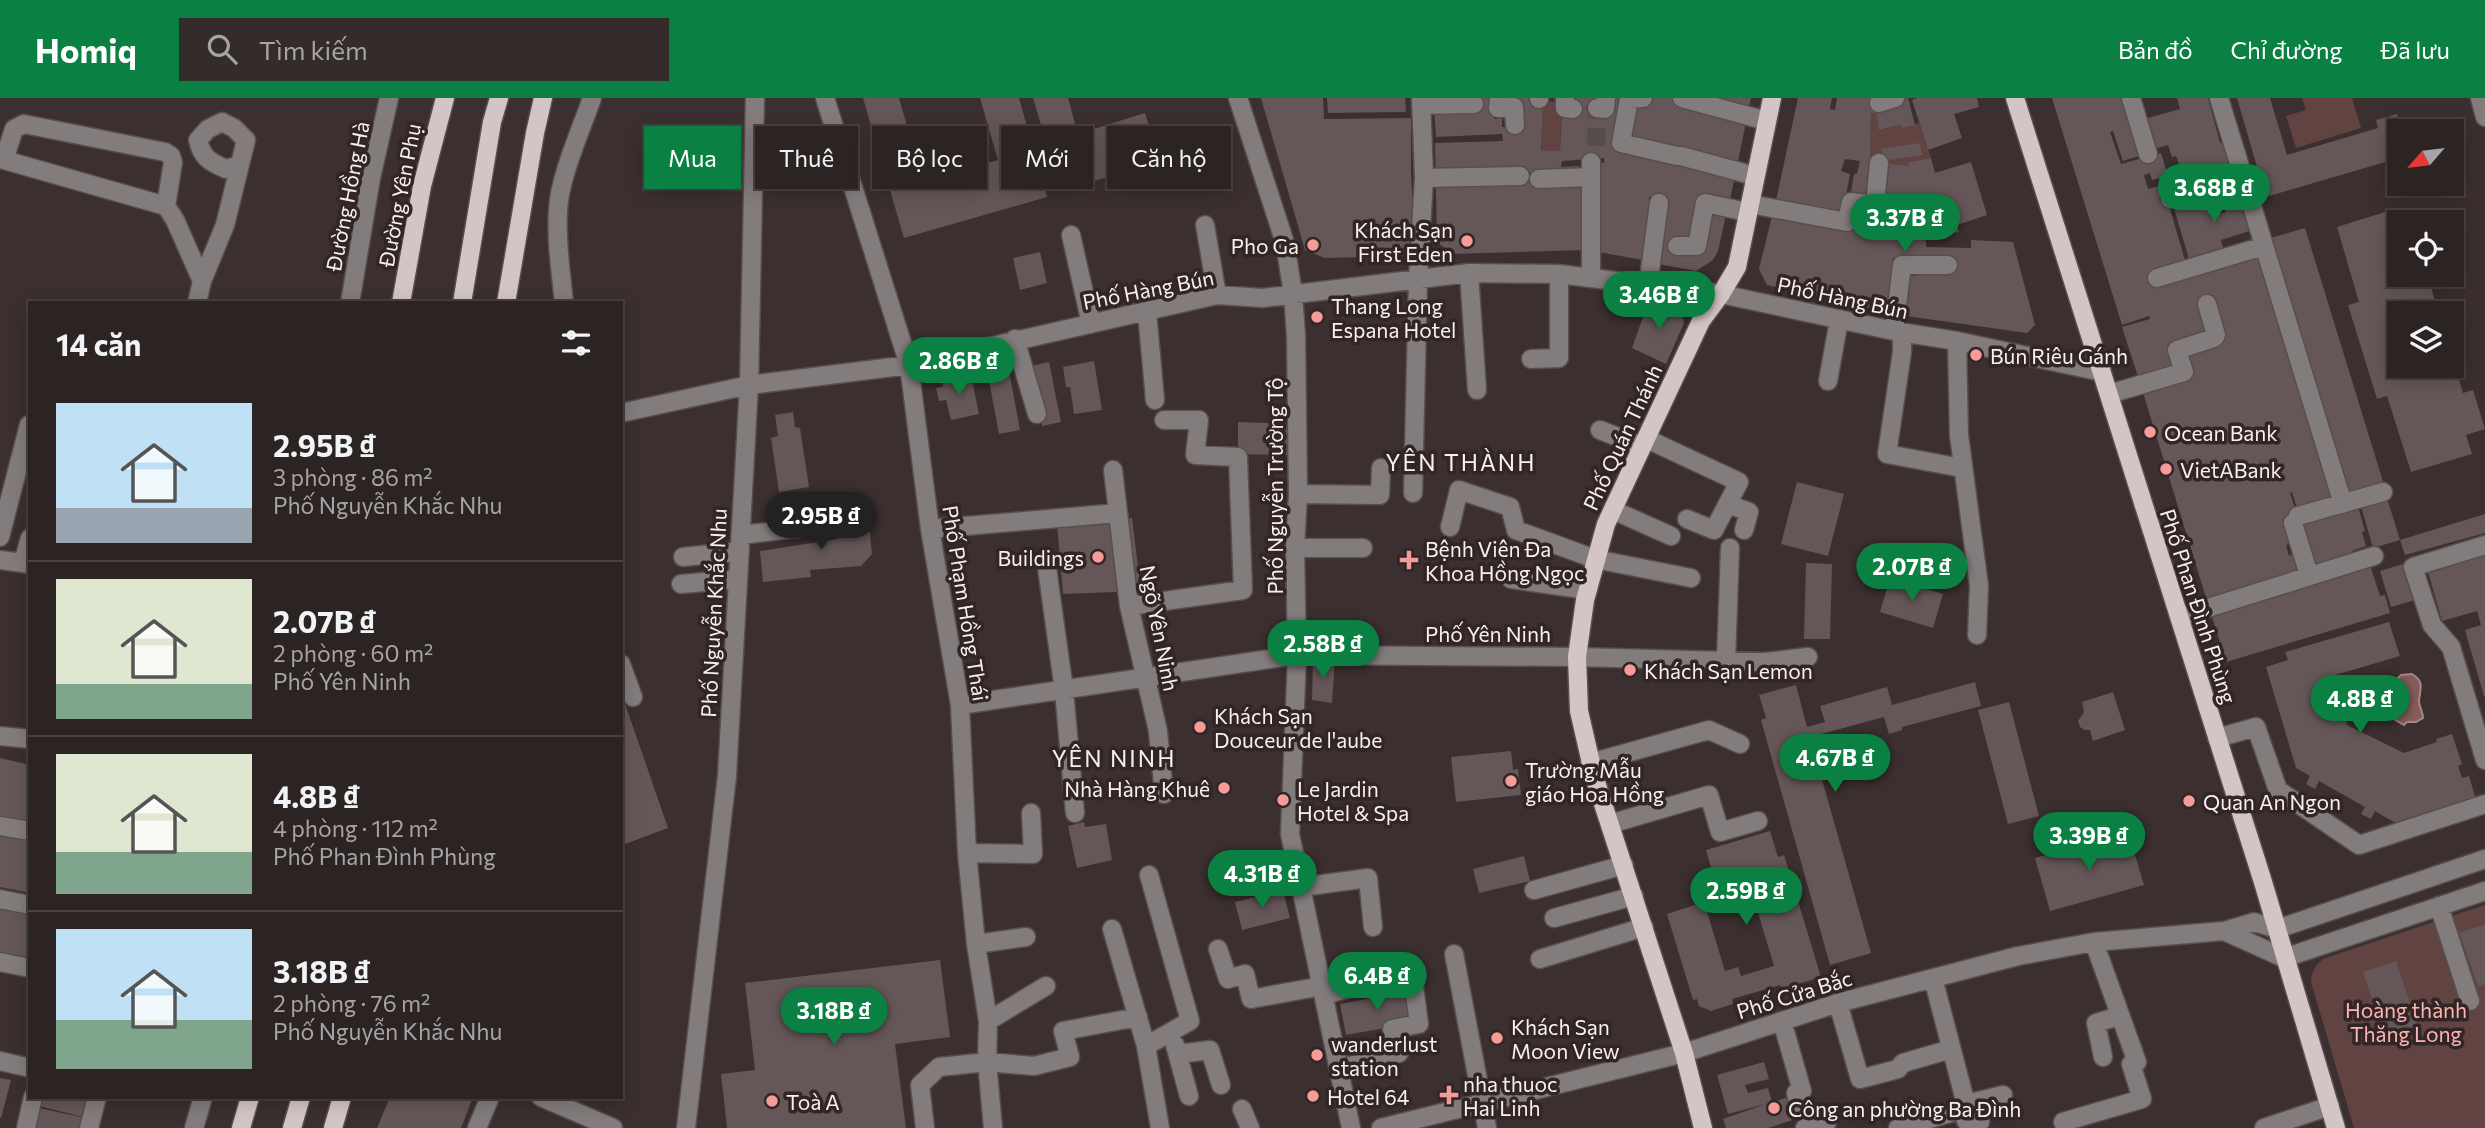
<!DOCTYPE html>
<html lang="vi">
<head>
<meta charset="utf-8">
<style>
	:root { --surface:#2c2323; --page:#342b2b; --text:#f1f3f6; --muted:#a6a4a6; --line:#484041; --accent:#0b8043 }
	body { margin:0; font-family:Commissioner,sans-serif; background:var(--page); color:var(--text); height:100vh; display:flex; flex-direction:column; font-size:26px; white-space:nowrap }
	* { box-sizing:border-box; margin:0 }
	p { font-size:23px; color:var(--muted) }
	.icon { flex:none; width:38px; height:38px; fill:none; stroke:currentColor; stroke-width:2; stroke-linecap:round; stroke-linejoin:round }
	.map { position:relative; flex:1; overflow:hidden }
	.side { position:absolute; left:28px; top:203px; width:595px; height:798px; display:flex; flex-direction:column; background:var(--surface); border-radius:0px; box-shadow:0 4px 18px #0003,0 0 0 2px var(--line) }
	.side>* { flex:none }
	.top-card { position:absolute; left:644px; top:28px; width:665px; height:63px; display:flex; gap:14px }
	.needle { width:46px; rotate:242deg }
	.buttons { position:absolute; left:2387px; top:21px; display:grid; gap:14px }
	.buttons a { display:grid; place-items:center; width:77px; height:77px; border-radius:0px; background:var(--surface); box-shadow:0 4px 18px #0003,0 0 0 2px var(--line); font-size:35px }
	.price { position:absolute; translate:-50% -60px; padding:0 16px; border-radius:24px; background:var(--accent); color:#fff; font-size:23px; line-height:46px; filter:drop-shadow(0 2px 4px #0008) }
	.price::after { content:''; position:absolute; left:50%; top:42px; width:21px; height:16px; margin-left:-10px; background:inherit; clip-path:polygon(0 0,100% 0,50% 100%) }
	.price.current { background:#222; color:#fff }
	ul { padding:0; list-style:none }
	li { display:flex; align-items:center; gap:21px; height:175px; padding:0 28px }
	li+li { border-top:2px solid var(--line) }
	li span { display:grid; place-items:center; flex:none; width:196px; height:140px; border-radius:0px; color:#555 }
	li>.icon { margin-inline-start:auto }
	span .icon { width:84px; height:84px; fill:#fffc; stroke-width:1 }
	li b { font-size:30px }
	h2 { display:flex; justify-content:space-between; align-items:center; height:84px; padding:0 28px; font-size:30px }
	.tag { padding:0 24px; border-radius:0px; background:var(--surface); box-shadow:0 4px 18px #0003,0 0 0 2px var(--line); font-size:24px; line-height:63px }
	.tag.current { background:var(--accent); color:#fff }
	header { display:flex; align-items:center; gap:42px; box-sizing:border-box; height:98px; padding:0 35px; background:var(--accent); color:#fff }
	header strong { font-size:33px }
	nav { display:flex; gap:38px; margin-inline-start:auto; font-size:24px }
	.search { width:490px; height:63px; background:var(--page); display:flex; align-items:center; gap:18px; box-sizing:border-box; padding:0 24px; border-radius:0px; color:var(--muted); font-size:26px }
	.map>svg:first-child { display:block }
</style>
</head>
<body>
<header>
<strong>Homiq</strong>
<div class="search"><svg class="icon" aria-label="search" viewBox="0 0 24 24"><circle cx="10" cy="10" r="6"/><path d="M15 15l6 6"/></svg>Tìm kiếm</div>
<nav><a>Bản đồ</a><a>Chỉ đường</a><a>Đã lưu</a></nav>
</header>
<div class="map">
<svg width="2485" height="1030" viewBox="0 0 2485 1030">
	<rect width="100%" height="100%" fill="#3b2f2f"/>
	<path fill="#614342" d="M2302 0H2352L2361 30 2296 50 2286 18 2306 12Z
		M1543 3 1562 4 1560 53H1541Z
		M1871 15H1876L1880 32 1901 27 1903 30 1919 25 1931 60 1908 64 1909 68 1870 64Z
		M2485 807V1030H2354L2311 884C2312 873 2315 866 2325 860Z"/>
	<path fill="#855c5b" stroke="#a88887" stroke-width="2" d="M2412 576C2425 584 2420 590 2419 603 2419 608 2423 614 2423 620L2416 624H2407L2404 627 2377 611 2380 608 2374 602 2371 595 2378 589 2390 588 2401 577Z"/>
	<path fill="#655757" d="M863 0H899L923 84 998 62 980 0H1019L1047 99 904 140Z
		M1033 0H1068L1078 36 1145 15 1160 63 1061 93Z
		M1261 0H1323L1324 21 1411 20V76L1415 145 1403 158 1325 160 1305 152Z
		M1327 0H1405L1406 14 1328 15Z
		M1477 0H1494V21L1502 20V29H1519L1502 0H1537L1543 3 1541 53H1560L1562 14 1569 0H1603V7L1587 6 1586 12 1610 13V0H1628L1625 41 1631 3 1646 0H1751L1729 107 1703 103 1699 149 1707 108 1727 112 1718 153 1713 162 1696 173 1653 165 1666 101 1649 99V106L1656 107 1648 163 1593 153 1594 65H1604V60L1562 63 1561 69 1579 68V78L1586 82 1588 152 1450 156 1437 143 1435 45 1503 43 1502 36 1436 39 1434 10Z
		M1798 0H1832L1830 11 1835 12 1837 0H1884L1874 4 1876 15 1897 9 1895 2 1908 0 1915 27 1902 30 1901 27 1879 32 1876 15H1871L1870 64 1877 65 1872 104 1850 100 1854 76H1857L1860 63 1845 61 1841 73 1850 76 1842 119 1775 107Z
		M1917 0H1977L1979 9 1954 16 1962 40 1928 52 1912 2Z
		M2052 0H2128L2145 56 2123 63 2113 33 2110 34 2121 66 2161 55 2168 78 2173 77V71L2180 69 2176 58 2172 59 2168 47 2150 52 2141 22 2180 11 2177 0H2208L2220 45 2226 44 2236 78 2173 97 2168 78 2152 82 2150 75 2144 77 2148 91 2163 87 2187 169 2261 152 2340 402 2298 414 2292 394 2290 395 2298 420 2357 405 2365 433 2362 434 2366 448 2352 453 2353 460 2310 472 2294 445 2286 447 2289 458 2293 456 2299 476 2207 503 2141 288 2185 275 2179 254 2213 236 2175 250 2181 272 2140 285 2122 229 2150 221 2149 218 2122 227Z
		M2237 0H2270L2287 57 2378 30 2376 22 2397 16 2399 24 2410 21 2413 33H2399V60L2269 98 2265 85 2262 86Z
		M1920 45 1922 57 1883 63 1881 51Z
		M1931 60 1935 75 1971 64 1987 117 1957 127 1959 134 1926 139V149L1971 150V142L2013 144 2035 227 2027 235 1899 217 1904 177 1915 178V169L1893 160 1890 187 1895 188 1891 215 1767 187 1759 171 1773 114 1852 129 1856 107 1877 111 1874 132 1881 134 1884 99 1882 65 1909 68 1908 64Z
		M2242 84 2256 131 2221 142 2225 159 2191 168 2174 110 2209 99 2215 117 2226 114 2219 90Z
		M2398 110 2402 124H2399V177H2427L2439 215H2399V268H2452V259L2463 295 2473 292 2485 331 2466 337 2472 356 2411 374 2387 298 2377 301 2348 207 2359 204 2337 129Z
		M2305 130 2385 390 2346 402 2267 141Z
		M1040 154 1047 185 1020 192 1013 160Z
		M1649 202 1673 209 1680 214 1683 220 1684 225 1666 266 1632 250Z
		M1094 263 1102 312 1074 316 1070 289H1066L1063 269Z
		M1049 264 1061 324 1042 328 1030 268Z
		M1009 273 1020 332 999 336 988 277Z
		M971 277 979 316 951 322 946 302 939 303 936 290 943 289 942 282Z
		M793 314 795 329 800 330 809 389 779 394 771 340 778 338 775 317Z
		M1238 324 1288 326 1287 357 1238 356Z
		M1797 384 1844 396 1828 458 1781 446Z
		M2386 397 2400 442 2485 416V435L2405 457 2400 442 2373 450 2360 405Z
		M867 408 872 456 861 468 810 472 811 479 763 484 760 453 837 441 839 437 850 433 847 409Z
		M1132 420 1141 493 1063 496 1057 426Z
		M2485 457V598H2484L2465 532 2481 527 2477 513 2442 523 2428 474Z
		M2369 464 2380 498 2385 497 2390 515 2226 564 2211 515Z
		M2409 464 2419 501 2391 509 2380 473Z
		M1806 465 1832 466 1830 541H1804Z
		M1890 480 1943 496 1933 530 1880 514Z
		M2389 524 2400 558 2332 578 2347 627 2404 655 2437 644 2436 641 2452 636 2462 666 2458 668 2462 680 2469 678 2476 702 2399 727 2375 713 2371 721 2361 716 2365 709 2319 683 2315 691 2306 686 2310 678 2296 670 2266 569 2288 562 2285 554Z
		M1335 560 1332 605 1312 602 1313 566 1316 561Z
		M1975 584 1981 608 1902 629V632L1889 636 1884 619 1810 639 1871 855 1830 867 1761 622 1766 620 1759 597 1796 587 1807 629 1825 624 1820 608 1887 589 1892 607Z
		M2113 594 2125 632 2093 643 2090 632H2085L2080 629 2078 623 2084 614 2082 604Z
		M622 597 668 730 625 746 621 734Z
		M2009 604 2039 718 2008 726 1978 612Z
		M1511 653 1513 672 1518 671 1521 697 1456 704 1451 659Z
		M0 660 30 667V726L0 720Z
		M1084 724 1085 729 1106 726 1112 762 1077 770 1068 728Z
		M0 733 30 739V795L0 789Z
		M1770 733 1778 759 1784 757 1821 879 1782 891 1780 887 1732 901 1733 906 1711 913 1699 908 1697 901 1693 902 1667 816 1704 804 1725 873 1738 869 1741 878 1774 868 1748 781 1717 790 1706 752Z
		M2128 734 2144 787 2050 813 2035 760Z
		M1524 758 1530 783 1479 795 1473 771Z
		M1283 792 1290 820 1242 832 1235 804Z
		M0 805 30 812V870L0 863Z
		M2485 826V886L2478 888 2459 835Z
		M940 862 950 939 895 946 906 1030H727L721 976 755 972 745 885Z
		M2396 863 2420 934 2387 945 2363 874Z
		M1376 891 1394 895V899L1413 896 1417 917 1395 921 1396 928 1346 937 1340 906 1367 901 1366 898 1377 896Z
		M1764 964 1769 981 1745 987 1748 995 1768 990 1772 1004 1789 999 1796 1021 1768 1030H1726L1723 1021 1766 1006 1728 1016 1717 977Z
		M0 980 11 982 1 1020H0Z
		M36 999H87L83 1019 35 1007Z
		M390 999H473L461 1030H377Z
		M35 1009 85 1020 83 1030H30Z"/>
	<g fill="none" stroke-linecap="round" stroke-linejoin="round">
		<path stroke="#574c4c" stroke-width="18" stroke-dasharray="18 9" stroke-linecap="butt" d="M1596 48 1597 10"/>
		<g stroke="#594e4e" stroke-width="21">
			<path id="minor" d="M825 0 909 267 930 431 960 607 967 755 976 846 988 923 987 964 993 1030
				M1238 0 1285 145 1293 196 1296 238 1298 396 1295 450 1297 557 1290 736 1351 1030
				M1499 0 1498 10 1514 9 1515 27
				M1565 0V10L1573 11
				M1643 0 1629 1 1621 45 1677 58
				M1682 0 1767 23
				M2131 0 2148 56
				M2219 0 2343 406
				M2480 0 2485 19
				M1539 1V0
				M1879 5 1895 0
				M1421 7 1474 6
				M1597 10 1605 11 1606 0
				M1681 58 1755 78
				M1424 80 1520 78
				M1539 81 1591 79
				M2170 101 2243 79
				M1750 106 1847 124 1851 104 1875 107 1879 65
				M166 108 173 64 171 58 165 54 24 26 14 31 4 62 166 108 175 122 202 183 197 205
				M1205 127 1217 197
				M1071 137 1091 226
				M1677 148H1697L1705 105 1747 114
				M1469 175 1477 292
				M1591 179V64
				M2157 180 2264 148
				M202 183 225 127 246 42 234 30 222 24 208 31 198 42C202 60 210 64 226 71L239 67
				M1648 188 1659 105
				M350 205 371 80 389 0
				M564 205C561 175 556 144 558 113 559 80 581 32 592 0
				M1147 214 1155 302
				M1894 233 1902 167H1948
				M1902 235V254L1887 356 1962 370
				M1015 241 1037 316
				M1957 243 1959 337 1979 488 1977 537
				M1531 261 1559 260V176
				M1828 283 1839 222
				M2109 296 2184 274 2177 252 2214 240 2216 237 2207 206
				M621 315 749 287 909 267 1217 197 1263 200 1469 175 1559 176 1721 196 1894 233 1957 243 2102 274
				M1600 332 1641 348
				M1647 341 1739 384 1714 432 1687 421
				M1113 372 1129 508 1158 633 1164 696
				M1413 395 1418 181 1424 80 1421 0
				M1298 396 1380 397 1381 370
				M1728 406 1749 414 1744 432
				M1613 412 1671 438
				M2298 418 2383 394
				M2293 425 2309 477
				M1450 429 1459 392 1510 409 1516 432 1595 461 1691 480
				M930 431 1118 415
				M741 437 841 425
				M0 439 29 327
				M2485 447 2413 469 2432 527 2451 549 2485 662
				M1295 450H1363
				M683 459 740 453
				M0 462 30 466
				M1046 463 1064 592 1075 715
				M23 465 30 440
				M1511 481 1588 492
				M681 486 738 481
				M1129 508 1243 492 1238 359 1195 357 1199 322H1164
				M2179 519 2374 458
				M1726 563 1730 450
				M621 566 633 599
				M960 607 1297 557 1577 559 1765 564 1808 559
				M0 638 30 641
				M2217 640 2256 629 2278 692 2359 747 2485 706
				M1590 665 1709 632 1740 646
				M1610 726 1709 697 1720 734 1758 723
				M0 728 30 733
				M967 755 1033 756 1031 715
				M1301 789 1368 780 1373 829
				M1534 792 1624 767
				M0 801 30 807
				M2439 808 2470 903
				M1554 820 1634 798
				M1112 831 1146 948 1160 1030
				M2224 833 2284 860 2485 793
				M976 846 1026 839
				M1218 851 1228 881 1245 876 1251 901 1322 888
				M1454 856 1487 1030
				M1540 861 1644 829
				M0 864 30 870
				M1933 880 1967 1010 1966 1023 1980 1024 1974 1030
				M1324 897 1412 873 1419 926 1392 931 1399 955 1339 971
				M1838 905 1860 981 1898 971 1903 965 1951 951
				M988 923 1046 888
				M1782 923 1802 993 1796 995 1800 1012
				M1175 947 1189 998
				M1146 948 1190 923 1149 777
				M1178 956 1210 952 1221 987
				M2103 959 2096 925 2119 918
				M0 963 30 970
				M541 999 613 1030
				M1966 1006 2003 997
				M1242 1011 1250 1030
				M2063 1024 2142 1001 2131 966 2137 964 2094 844
				M26 1030 33 999
				M89 1030 97 999
				M194 1030 203 999
				M477 1030 490 999
				M686 1030 727 678 749 287 755 0
				M925 1030 920 987 939 969 987 964 1034 968 1070 959 1063 933 1138 919
				M1381 1030 1684 955 1838 905 2018 858 2094 844 2224 833 2254 824 2277 831 2485 761
				M1805 1030 1827 1024
				M1898 1030 1967 1010
				M2264 1030 2330 1008"/>
		</g>
		<g stroke="#594e4e" stroke-width="21">
			<path id="major" d="M2015 0 2263 784 2336 1030
				M401 205 422 88 445 0
				M462 205 492 24 499 0
				M506 205 535 35 543 0
				M241 1030 250 999
				M292 1030 301 999
				M333 1030 342 999
				M1703 1030 1684 955 1594 678 1579 613 1577 559 1585 502 1606 426 1701 223 1721 196 1737 169 1772 0"/>
		</g>
		<use href="#minor" stroke="#837c7c" stroke-width="18"/>
		<use href="#major" stroke="#d3c5c5" stroke-width="18"/>
	</g>
	<g fill="#f59b99" stroke="#312525" stroke-width="2.5">
		<circle cx="1467" cy="143" r="7"/>
		<circle cx="1313" cy="147" r="7"/>
		<circle cx="1317" cy="219" r="7"/>
		<circle cx="1976" cy="257" r="7"/>
		<circle cx="2150" cy="334" r="7"/>
		<circle cx="2166" cy="371" r="7"/>
		<circle cx="1098" cy="459" r="7"/>
		<path d="M1405.5 451.5h7v7h7v7h-7v7h-7v-7h-7v-7h7z"/>
		<circle cx="1630" cy="572" r="7"/>
		<circle cx="1200" cy="629" r="7"/>
		<circle cx="1511" cy="683" r="7"/>
		<circle cx="1224" cy="690" r="7"/>
		<circle cx="1283" cy="702" r="7"/>
		<circle cx="2189" cy="703" r="7"/>
		<circle cx="1497" cy="940" r="7"/>
		<circle cx="1317" cy="957" r="7"/>
		<path d="M1445.5 986.5h7v7h7v7h-7v7h-7v-7h-7v-7h7z"/>
		<circle cx="1313" cy="998" r="7"/>
		<circle cx="772" cy="1003" r="7"/>
		<circle cx="1774" cy="1010" r="7"/>
	</g>
	<g text-anchor="middle" dominant-baseline="central" stroke-width="7" stroke-linejoin="round" paint-order="stroke">
		<g font-size="21" fill="#f8efef" stroke="#312525">
			<text transform="translate(399 97) rotate(-79)">Đường Yên Phụ</text>
			<text transform="translate(347 98) rotate(-79)">Đường Hồng Hà</text>
			<text transform="translate(1148 191) rotate(-11)">Phố Hàng Bún</text>
			<text transform="translate(1843 199) rotate(12)">Phố Hàng Bún</text>
			<text transform="translate(1622 339) rotate(-65)">Phố Quán Thánh</text>
			<text transform="translate(1274 388) rotate(-90)">Phố Nguyễn Trường Tộ</text>
			<text transform="translate(966 505) rotate(81)">Phố Phạm Hồng Thái</text>
			<text transform="translate(2199 508) rotate(72)">Phố Phan Đình Phùng</text>
			<text transform="translate(713 515) rotate(-87)">Phố Nguyễn Khắc Nhu</text>
			<text transform="translate(1160 530) rotate(79)">Ngõ Yên Ninh</text>
			<text x="1488" y="535">Phố Yên Ninh</text>
			<text transform="translate(1794 896) rotate(-17)">Phố Cửa Bắc</text>
		</g>
		<g font-size="21" fill="#f8efef" stroke="#312525" text-anchor="start">
			<text x="1453" y="131" text-anchor="end">Khách Sạn<tspan x="1453" dy="24">First Eden</tspan></text>
			<text x="1299" y="147" text-anchor="end">Pho Ga</text>
			<text x="1331" y="207">Thang Long<tspan x="1331" dy="24">Espana Hotel</tspan></text>
			<text x="1990" y="257">Bún Riêu Gánh</text>
			<text x="2164" y="334">Ocean Bank</text>
			<text x="2180" y="371">VietABank</text>
			<text x="1425" y="450">Bệnh Viện Đa<tspan x="1425" dy="24">Khoa Hồng Ngọc</tspan></text>
			<text x="1084" y="459" text-anchor="end">Buildings</text>
			<text x="1644" y="572">Khách Sạn Lemon</text>
			<text x="1214" y="617">Khách Sạn<tspan x="1214" dy="24">Douceur de l'aube</tspan></text>
			<text x="1525" y="671">Trường Mẫu<tspan x="1525" dy="24">giáo Hoa Hồng</tspan></text>
			<text x="1210" y="690" text-anchor="end">Nhà Hàng Khuê</text>
			<text x="1297" y="690">Le Jardin<tspan x="1297" dy="24">Hotel &amp; Spa</tspan></text>
			<text x="2203" y="703">Quan An Ngon</text>
			<text x="1511" y="928">Khách Sạn<tspan x="1511" dy="24">Moon View</tspan></text>
			<text x="1331" y="945">wanderlust<tspan x="1331" dy="24">station</tspan></text>
			<text x="1463" y="985">nha thuoc<tspan x="1463" dy="24">Hai Linh</tspan></text>
			<text x="1327" y="998">Hotel 64</text>
			<text x="786" y="1003">Toà A</text>
			<text x="1788" y="1010">Công an phường Ba Đình</text>
		</g>
		<g font-size="21" fill="#fdb5b2" stroke="#312525">
			<text x="2406" y="911">Hoàng thành<tspan x="2406" dy="24">Thăng Long</tspan></text>
		</g>
		<g font-size="23" letter-spacing="2" fill="#f8efef" stroke="#312525">
			<text x="1461" y="364">YÊN THÀNH</text>
			<text x="1114" y="660">YÊN NINH</text>
		</g>
	</g>
</svg>
<div class="buttons">
<a><svg class="needle" viewBox="-14 -14 28 28"><path d="M0-13l5 13h-10z" fill="#e53935"/><path d="M0 13l5-13h-10z" fill="#a6a4a6"/></svg></a>
<a><svg class="icon" aria-label="locate" viewBox="0 0 24 24"><circle cx="12" cy="12" r="6"/><path d="M12 2v4M12 18v4M2 12h4M18 12h4"/></svg></a>
<a><svg class="icon" aria-label="layers" viewBox="0 0 24 24"><path d="M12 4l9 5-9 5-9-5zM3 14l9 5 9-5"/></svg></a>
</div>
<b class="price" style="left:2214px;top:126px">3.68B ₫</b>
<b class="price" style="left:1905px;top:156px">3.37B ₫</b>
<b class="price" style="left:1659px;top:233px">3.46B ₫</b>
<b class="price" style="left:959px;top:299px">2.86B ₫</b>
<b class="price current" style="left:821px;top:454px">2.95B ₫</b>
<b class="price" style="left:1912px;top:505px">2.07B ₫</b>
<b class="price" style="left:1323px;top:582px">2.58B ₫</b>
<b class="price" style="left:2360px;top:637px">4.8B ₫</b>
<b class="price" style="left:1835px;top:696px">4.67B ₫</b>
<b class="price" style="left:2089px;top:774px">3.39B ₫</b>
<b class="price" style="left:1262px;top:812px">4.31B ₫</b>
<b class="price" style="left:1746px;top:829px">2.59B ₫</b>
<b class="price" style="left:1377px;top:914px">6.4B ₫</b>
<b class="price" style="left:834px;top:949px">3.18B ₫</b>
<div class="top-card">
<a class="tag current">Mua</a>
<a class="tag">Thuê</a>
<a class="tag">Bộ lọc</a>
<a class="tag">Mới</a>
<a class="tag">Căn hộ</a>
</div>
<section class="side">
<h2>14 căn<svg class="icon" aria-label="filters" viewBox="0 0 24 24"><path d="M4 7h16M4 17h16"/><circle cx="9" cy="7" r="2"/><circle cx="15" cy="17" r="2"/></svg></h2>
<ul>
<li><span style="background:linear-gradient(#bfe0f5 75%,#9aa5b1 0)"><svg class="icon" aria-label="home" viewBox="0 0 24 24"><path d="M3 11l9-7 9 7M6 9v11h12V9"/></svg></span><div><b>2.95B ₫</b><p>3 phòng · 86 m²</p><p>Phố Nguyễn Khắc Nhu</p></div></li>
<li><span style="background:linear-gradient(#dfe7d0 75%,#7fa58c 0)"><svg class="icon" aria-label="home" viewBox="0 0 24 24"><path d="M3 11l9-7 9 7M6 9v11h12V9"/></svg></span><div><b>2.07B ₫</b><p>2 phòng · 60 m²</p><p>Phố Yên Ninh</p></div></li>
<li><span style="background:linear-gradient(#dfe7d0 70%,#7fa58c 0)"><svg class="icon" aria-label="home" viewBox="0 0 24 24"><path d="M3 11l9-7 9 7M6 9v11h12V9"/></svg></span><div><b>4.8B ₫</b><p>4 phòng · 112 m²</p><p>Phố Phan Đình Phùng</p></div></li>
<li><span style="background:linear-gradient(#bfe0f5 65%,#7fa58c 0)"><svg class="icon" aria-label="home" viewBox="0 0 24 24"><path d="M3 11l9-7 9 7M6 9v11h12V9"/></svg></span><div><b>3.18B ₫</b><p>2 phòng · 76 m²</p><p>Phố Nguyễn Khắc Nhu</p></div></li>
</ul>
</section>
</div>
</body>
</html>
